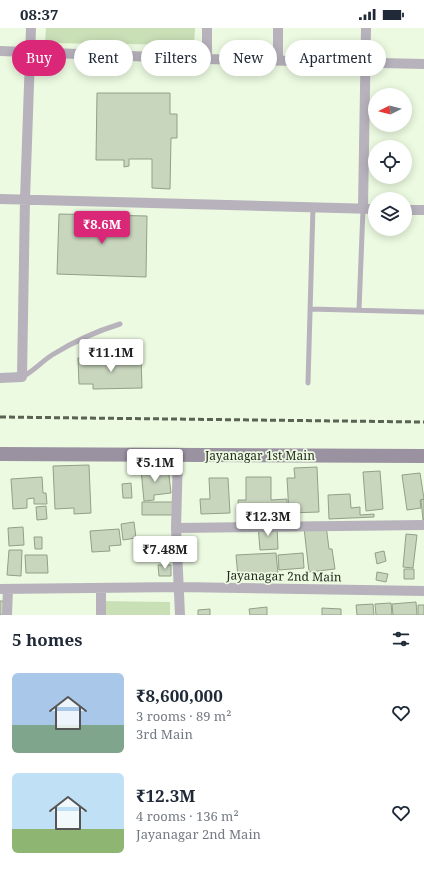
<!DOCTYPE html>
<html lang="en">
<head>
<meta charset="utf-8">
<style>
	:root { --surface:#fff; --page:#f6f6f7; --text:#1f2937; --muted:#747a83; --accent:#db2777 }
	body { margin:0; font-family:"Noto Serif",serif; background:var(--page); color:var(--text); height:100vh; display:flex; flex-direction:column; font-size:15px; white-space:nowrap }
	* { box-sizing:border-box; margin:0 }
	p { font-size:13px; color:var(--muted) }
	.icon { flex:none; width:22px; height:22px; fill:none; stroke:currentColor; stroke-width:2; stroke-linecap:round; stroke-linejoin:round }
	.map { position:relative; height:587px; overflow:hidden }
	.sheet { display:flex; flex-direction:column; background:var(--surface); flex:1 }
	.sheet>* { flex:none }
	.hud { position:absolute; left:12px; top:12px; width:400px; height:36px; display:flex; gap:8px }
	.needle { width:26px; rotate:264deg }
	.tools { position:absolute; left:368px; top:60px; display:grid; gap:8px }
	.tools a { display:grid; place-items:center; width:44px; height:44px; border-radius:50%; background:var(--surface); box-shadow:0 2px 10px #0003; font-size:20px }
	.price { position:absolute; translate:-50% -34px; padding:0 9px; border-radius:4px; background:#fff; color:#222; font-size:13px; line-height:26px; filter:drop-shadow(0 1px 2px #0008) }
	.price::after { content:''; position:absolute; left:50%; top:24px; width:12px; height:9px; margin-left:-6px; background:inherit; clip-path:polygon(0 0,100% 0,50% 100%) }
	.price.active { background:var(--accent); color:#fff }
	ul { padding:0; list-style:none }
	li { display:flex; align-items:center; gap:12px; height:100px; padding:0 12px }
	li span { display:grid; place-items:center; flex:none; width:112px; height:80px; border-radius:6px; color:#555 }
	li>.icon { margin-inline-start:auto }
	span .icon { width:48px; height:48px; fill:#fffc; stroke-width:1 }
	li b { font-size:17px }
	h2 { display:flex; justify-content:space-between; align-items:center; height:48px; padding:0 12px; font-size:17px }
	.tag { padding:0 14px; border-radius:18px; background:var(--surface); box-shadow:0 2px 10px #0003; font-size:14px; line-height:36px }
	.tag.active { background:var(--accent); color:#fff }
	.status { display:flex; justify-content:space-between; align-items:center; height:28px; padding:0 20px; background:var(--surface); direction:ltr }
	.status svg { height:11px; fill:currentColor }
	.map>svg:first-child { display:block }
</style>
</head>
<body>
<div class="status"><b>08:37</b><svg viewBox="0 0 49 12"><path d="M0 12V9h3v3zM5 12V6h3v6zM10 12V3h3v9zM15 12V0h3v12zM26 1h20v11H26zM47 4h2v5h-2z"/></svg></div>
<div class="map">
<svg width="424" height="587" viewBox="0 0 424 587">
	<rect width="100%" height="100%" fill="#ecfae1"/>
	<path fill="#c9dfb6" d="M46 0H195L194 17 45 15Z
		M98 573 170 574V587H98Z"/>
	<path fill="#c9d6be" stroke="#93a089" d="M97 65H170V86H177V110H171L170 161 152 160V131H129V138L124 139V132H96Z
		M59 186 147 188 146 249 57 246Z
		M141 329 142 360 93 361V356H79L78 330Z
		M89 437 91 485 74 486V480L55 481 53 438Z
		M168 439 171 465 154 467V472L144 473 141 442Z
		M317 439 319 484 289 485 287 450H295L294 440Z
		M380 443 383 481 366 483 363 444Z
		M420 445 424 471 420 472 421 480 407 482 402 447Z
		M42 449 43 465H46L47 476H34V470L27 471V480L13 481 11 451Z
		M246 449H271V472L287 471V485L239 486 238 472H246Z
		M209 450H228L230 485 201 486 200 471H210Z
		M131 455 132 470H123L122 456Z
		M350 466 351 480 360 479V487L374 486V489L329 491 328 467Z
		M424 471V491L423 492 421 472Z
		M142 474H173V487H142Z
		M46 478 47 491 37 492 36 479Z
		M134 494 136 510 123 512 121 496Z
		M277 496 278 521 260 522 258 497Z
		M326 497 329 521H332L335 541 309 544 304 500Z
		M23 499 24 517 9 518 8 500Z
		M119 501 121 517 109 518 110 523 92 524 90 503Z
		M406 506 417 507 413 540 403 539Z
		M34 509H42V521H35Z
		M9 522H22L21 548 7 547Z
		M384 523 386 533 377 536 375 525Z
		M276 525 278 546 238 549 236 527Z
		M303 525 304 540 279 542 278 527Z
		M25 527H47L48 545H26Z
		M158 537H171V548H159Z
		M404 541H414V551H404Z
		M377 544 388 546 386 554 376 552Z
		M0 573H5V587H0Z
		M416 574 417 587H393L392 576Z
		M391 575 392 587H376L375 576Z
		M373 576 374 587H357L356 577Z
		M418 577H424V587H418Z
		M267 579V587H250L249 581Z
		M322 580 341 581V587H322Z
		M210 581V587H198V582Z"/>
	<g fill="none" stroke-linecap="round" stroke-linejoin="round">
		<path stroke="#b7b2bc" stroke-width="5" d="M310 281 424 284
			M359 282 363 181
			M22 349C33 344 41 334 52 327 73 314 97 303 120 296
			M308 355 313 179"/>
		<path stroke="#b7b2bc" stroke-width="10" d="M0 23 207 31 424 36
			M207 31V0
			M278 33V0
			M0 171 375 181
			M363 181 366 0
			M405 182H424
			M0 350 22 349 25 171 31 0
			M178 426 176 500 180 587
			M176 500 424 497
			M0 561 180 559 424 563
			M7 587 8 561
			M101 587V560"/>
		<path stroke="#9a91a1" stroke-width="14" d="M0 426 424 428"/>
		<path stroke="#5a6254" stroke-width="3" stroke-dasharray="6 3" stroke-linecap="butt" d="M0 389 424 394"/>
	</g>
	<g text-anchor="middle" dominant-baseline="central" stroke-width="3.5" stroke-linejoin="round" paint-order="stroke">
		<g font-size="12" fill="#262b21" stroke="#ecfae1">
			<text x="260" y="427">Jayanagar 1st Main</text>
			<text transform="translate(284 548) rotate(1)">Jayanagar 2nd Main</text>
		</g>
	</g>
</svg>
<div class="tools">
<a><svg class="needle" viewBox="-14 -14 28 28"><path d="M0-13l5 13h-10z" fill="#e53935"/><path d="M0 13l5-13h-10z" fill="#747a83"/></svg></a>
<a><svg class="icon" aria-label="locate" viewBox="0 0 24 24"><circle cx="12" cy="12" r="6"/><path d="M12 2v4M12 18v4M2 12h4M18 12h4"/></svg></a>
<a><svg class="icon" aria-label="layers" viewBox="0 0 24 24"><path d="M12 4l9 5-9 5-9-5zM3 14l9 5 9-5"/></svg></a>
</div>
<b class="price active" style="left:102px;top:217px">₹8.6M</b>
<b class="price" style="left:111px;top:345px">₹11.1M</b>
<b class="price" style="left:155px;top:455px">₹5.1M</b>
<b class="price" style="left:268px;top:509px">₹12.3M</b>
<b class="price" style="left:165px;top:542px">₹7.48M</b>
<div class="hud">
<a class="tag active">Buy</a>
<a class="tag">Rent</a>
<a class="tag">Filters</a>
<a class="tag">New</a>
<a class="tag">Apartment</a>
</div>
</div>
<section class="sheet">
<h2>5 homes<svg class="icon" aria-label="filters" viewBox="0 0 24 24"><path d="M4 7h16M4 17h16"/><circle cx="9" cy="7" r="2"/><circle cx="15" cy="17" r="2"/></svg></h2>
<ul>
<li><span style="background:linear-gradient(#a9c7e8 65%,#7fa58c 0)"><svg class="icon" aria-label="home" viewBox="0 0 24 24"><path d="M3 11l9-7 9 7M6 9v11h12V9"/></svg></span><div><b>₹8,600,000</b><p>3 rooms · 89 m²</p><p>3rd Main</p></div><svg class="icon" aria-label="heart" viewBox="0 0 24 24"><path d="M12 20l-8-8c-3-5 5-10 8-4 3-6 11-1 8 4z"/></svg></li>
<li><span style="background:linear-gradient(#bfe0f5 70%,#8fb573 0)"><svg class="icon" aria-label="home" viewBox="0 0 24 24"><path d="M3 11l9-7 9 7M6 9v11h12V9"/></svg></span><div><b>₹12.3M</b><p>4 rooms · 136 m²</p><p>Jayanagar 2nd Main</p></div><svg class="icon" aria-label="heart" viewBox="0 0 24 24"><path d="M12 20l-8-8c-3-5 5-10 8-4 3-6 11-1 8 4z"/></svg></li>
</ul>
</section>
</body>
</html>
